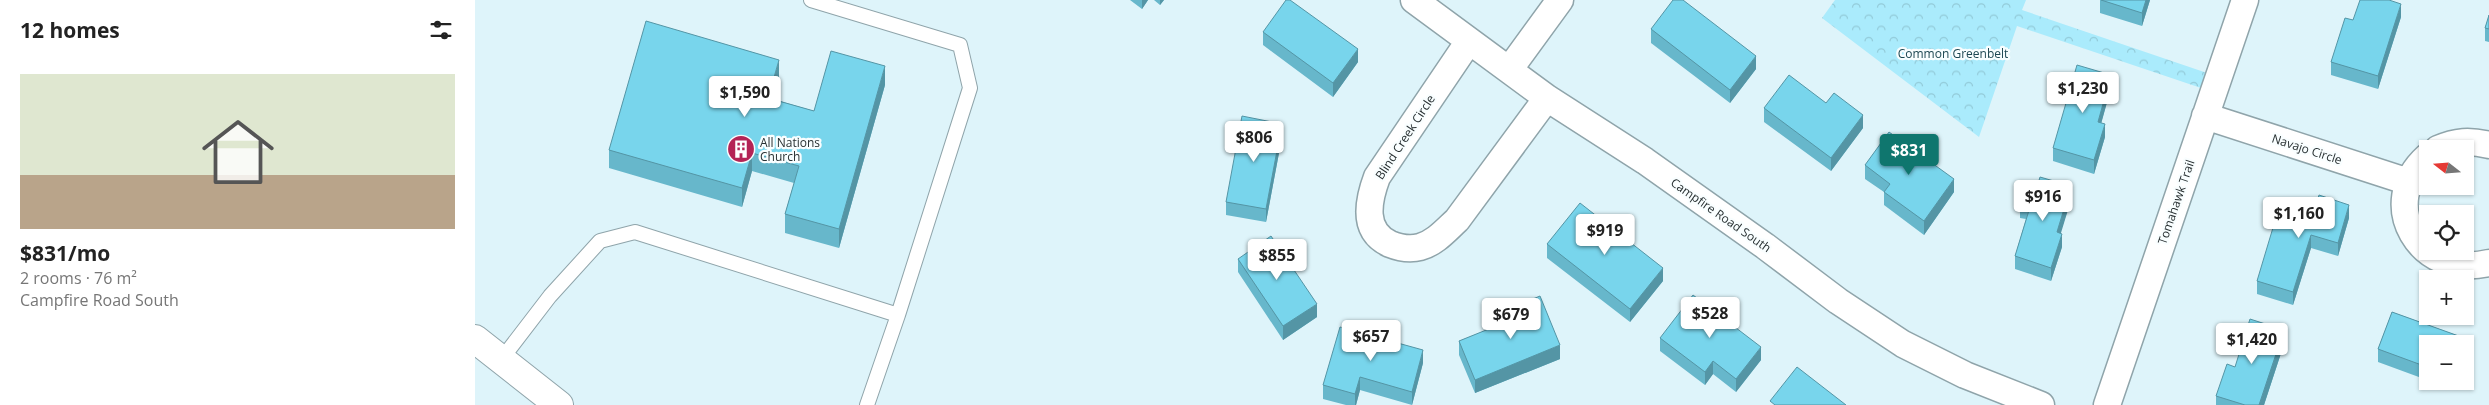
<!DOCTYPE html>
<html lang="en">
<head>
<meta charset="utf-8">
<style>
	:root { --surface:#fff; --page:#f2f2f2; --text:#222; --muted:#767676; --accent:#0f766e }
	body { margin:0; font-family:"Open Sans",sans-serif; background:var(--page); color:var(--text); height:100vh; display:flex; flex-direction:column; font-size:19px; white-space:nowrap }
	* { box-sizing:border-box; margin:0 }
	p { font-size:16px; color:var(--muted) }
	.icon { flex:none; width:28px; height:28px; fill:none; stroke:currentColor; stroke-width:2; stroke-linecap:round; stroke-linejoin:round }
	.map { position:relative; flex:1; overflow:hidden }
	.panel { display:flex; flex-direction:column; background:var(--surface); width:475px }
	.panel>* { flex:none }
	.needle { width:32px; rotate:287deg }
	.tools { position:absolute; left:1944px; top:140px; display:grid; gap:10px }
	.tools a { display:grid; place-items:center; width:55px; height:55px; border-radius:0px; background:var(--surface); box-shadow:0 1px 4px #0004; font-size:25px }
	.price { position:absolute; translate:-50% -42px; padding:0 11px; border-radius:5px; background:#fff; color:#222; font-size:16px; line-height:32px; filter:drop-shadow(0 1px 2px #0008) }
	.price::after { content:''; position:absolute; left:50%; top:30px; width:15px; height:11px; margin-left:-8px; background:inherit; clip-path:polygon(0 0,100% 0,50% 100%) }
	.price.active { background:var(--accent); color:#fff }
	ul { padding:0; list-style:none }
	li { display:grid; align-content:center; gap:10px; height:265px; padding:0 20px }
	li span { display:grid; place-items:center; height:155px; border-radius:0px; color:#555 }
	li>.icon { margin-inline-start:auto }
	span .icon { width:90px; height:90px; fill:#fffc; stroke-width:1 }
	li b { font-size:21px }
	h2 { display:flex; justify-content:space-between; align-items:center; height:60px; padding:0 20px; font-size:21px }
	main { display:flex; flex:1; min-height:0 }
	.map>svg:first-child { display:block }
</style>
</head>
<body>
<main>
<section class="panel">
<h2>12 homes<svg class="icon" aria-label="filters" viewBox="0 0 24 24"><path d="M4 7h16M4 17h16"/><circle cx="9" cy="7" r="2"/><circle cx="15" cy="17" r="2"/></svg></h2>
<ul>
<li><span style="background:linear-gradient(#dfe7d0 65%,#b9a48a 0)"><svg class="icon" aria-label="home" viewBox="0 0 24 24"><path d="M3 11l9-7 9 7M6 9v11h12V9"/></svg></span><div><b>$831/mo</b><p>2 rooms · 76 m²</p><p>Campfire Road South</p></div></li>
</ul>
</section>
<div class="map">
<svg width="2014" height="405" viewBox="0 0 2014 405">
	<defs>
		<pattern id="forest-crowns" width="20" height="18" patternUnits="userSpaceOnUse" patternTransform="scale(1.25)"><rect width="20" height="18" fill="#aaebfc"/><path d="M2 6a3 3 0 1 1 6 0M12 15a3 3 0 1 1 6 0" fill="none" stroke="#92cad8"/></pattern>
	</defs>
	<rect width="100%" height="100%" fill="#def4fa"/>
	<path fill="url(#forest-crowns)" d="M1360 0H1551L1547 10 1735 74 1729 89 1542 26 1504 137 1347 18Z"/>
	<g fill="none" stroke-linecap="round" stroke-linejoin="round">
		<g stroke="#8fa4aa" stroke-width="16">
			<path id="service" d="M336 0 485 45 495 88 423 315
				M26 360 75 296 125 241 160 232 423 315 392 405"/>
		</g>
		<g stroke="#8fa4aa" stroke-width="29">
			<path id="minor" d="M939 0 1072 98 1170 161 1290 246 1363 301 1428 344 1490 375 1566 405
				M994 41 902 177C893 201 887 231 915 244 925 248 934 250 945 247 960 243 971 230 982 220L1072 98
				M1034 70 1085 0
				M1730 116 1934 182
				M1963 149C1981 141 1995 140 2014 145
				M1952 157C1901 203 1944 280 2014 263
				M1632 405 1770 0"/>
		</g>
		<g stroke="#8fa4aa" stroke-width="30">
			<path id="tertiary" d="M0 339 84 405"/>
		</g>
		<use href="#service" stroke="#fff" stroke-width="14"/>
		<use href="#minor" stroke="#fff" stroke-width="26"/>
		<use href="#tertiary" stroke="#fff" stroke-width="28"/>
	</g>
	<path fill="#67b7cb" d="M655 0H673L667 9Z
		M679 0H689L685 5Z
		M1625 0H1675L1667 26 1625 13Z
		M2014 15V42L2010 41V28Z
		M1926 17 1903 89 1856 75V62L1878 20Z
		M1176 29 1281 69 1255 103 1176 43Z
		M788 32 883 62 858 97 788 45Z
		M304 78 298 99 339 111 410 85 364 248 310 233V214L319 183 277 171 267 207 134 168V150Z
		M1636 88 1626 123 1630 137 1619 174 1578 161V148Z
		M1351 103 1388 128 1356 171 1289 122V108Z
		M807 137 791 222 751 215V202Z
		M1390 165 1479 192 1449 235 1409 205V192L1390 179Z
		M1560 194 1596 200 1585 233 1587 247 1576 281 1540 269V256L1551 219 1545 218V204Z
		M1839 211 1874 218 1863 256 1836 248 1818 305 1782 294V281Z
		M1072 244 1188 281 1155 322 1072 258Z
		M763 259 842 317 808 340 763 272Z
		M1027 312 1085 359 1000 393 984 355V341L1027 324Z
		M1917 312 1992 339V353L1990 358V344H1952V380L1903 362V349Z
		M1185 338 1286 360 1261 392 1238 374 1230 385 1185 351Z
		M1809 344 1789 405H1741V396L1760 367Z
		M948 363 937 405 885 390 881 405H871L848 399V385Z
		M1956 381H1982L1978 390Z"/>
	<path fill="#5495a5" d="M667 0H673L667 9Z
		M685 0H689L685 5Z
		M1671 0H1675L1667 26V13Z
		M1926 4V17L1903 89V76Z
		M883 49V62L858 97V83Z
		M1281 56V69L1255 103V90Z
		M304 60V78L293 117V98Z
		M410 66V85L364 248V229Z
		M1636 75V88L1623 135V122Z
		M1388 115V128L1356 171V158Z
		M807 124V137L791 222V209Z
		M1630 124V137L1619 174V160Z
		M277 153V171L267 207V188Z
		M1479 179V192L1449 235V221Z
		M1596 186V200L1582 246V232Z
		M1874 205V218L1863 256V243Z
		M1587 234V247L1576 281V268Z
		M1836 235V248L1818 305V292Z
		M1188 268V281L1155 322V309Z
		M842 304V317L808 340V326Z
		M1809 330V344L1789 405H1784Z
		M1992 339V353L1990 358V345Z
		M1085 345V359L1000 393V380Z
		M1286 347V360L1261 392V379Z
		M948 350V363L937 405V392Z
		M1238 361V374L1230 385V372Z
		M885 377V390L881 405H880V394Z
		M1978 381H1982L1978 390Z"/>
	<path fill="#78d5ec" stroke="#5495a5" d="M811 0H815L883 49 858 83 788 32Z
		M1198 0H1208L1281 56 1255 90 1176 29Z
		M1626 0H1671L1667 13Z
		M1885 0H1914L1926 4 1903 76 1856 62 1870 18 1878 20Z
		M2014 15V29L2010 28Z
		M171 21 304 60 293 98 339 111 356 51 410 66 364 229 310 214 324 166 277 153 267 188 134 150Z
		M1602 65 1636 75 1623 122 1630 124 1619 160 1578 148Z
		M1314 75 1351 103 1359 93 1388 115 1356 158 1289 108Z
		M767 116 807 124 791 209 751 202Z
		M1414 132 1479 179 1449 221 1409 192 1415 184 1390 165Z
		M1565 177 1596 186 1582 232 1587 234 1576 268 1540 256 1555 207 1545 204 1550 190 1560 194Z
		M1844 195 1874 205 1863 243 1836 235 1818 292 1782 281 1806 201 1839 211Z
		M1105 203 1188 268 1155 309 1072 244Z
		M796 236 842 304 808 326 763 259Z
		M1218 295 1286 347 1261 379 1238 361 1230 372 1185 338Z
		M1065 296 1085 345 1000 380 984 341 1031 322 1027 312Z
		M1917 312 1992 339 1990 345V344H1952V367L1903 349Z
		M1775 319 1809 330 1784 405H1770L1741 396 1752 364 1760 367Z
		M865 327 948 350 937 392 885 377 880 394 848 385Z
		M1322 367 1371 405H1300L1295 401Z"/>
	<defs>
		<g id="building-disc" transform="scale(1.4375)"><circle r="9.5" fill="#b42456" stroke="#f9feff"/><path d="M-4-6H4V6H1V3H-1V6H-4ZM-2.5-4.3h1.7v1.8h-1.7ZM.8-4.3h1.7v1.8H.8ZM-2.5-1h1.7V.8h-1.7ZM.8-1h1.7V.8H.8Z" fill="#fff"/></g>
	</defs>
	<g fill-rule="evenodd">
		<use href="#building-disc" x="266" y="149"/>
	</g>
	<g text-anchor="middle" dominant-baseline="central" stroke-width="4.5" stroke-linejoin="round" paint-order="stroke">
		<g font-size="12" fill="#1d4752" stroke="#f9feff">
			<text x="1478" y="53">Common Greenbelt</text>
		</g>
		<g font-size="12" fill="#283032" stroke="#f9feff">
			<text transform="translate(930 137) rotate(-57)">Blind Creek Circle</text>
			<text transform="translate(1832 149) rotate(18)">Navajo Circle</text>
			<text transform="translate(1701 202) rotate(-71)">Tomahawk Trail</text>
			<text transform="translate(1246 215) rotate(35)">Campfire Road South</text>
		</g>
		<g font-size="12" fill="#283032" stroke="#f9feff" text-anchor="start">
			<text x="285" y="142">All Nations<tspan x="285" dy="14">Church</tspan></text>
		</g>
	</g>
</svg>
<div class="tools">
<a><svg class="needle" viewBox="-14 -14 28 28"><path d="M0-13l5 13h-10z" fill="#e53935"/><path d="M0 13l5-13h-10z" fill="#767676"/></svg></a>
<a><svg class="icon" aria-label="locate" viewBox="0 0 24 24"><circle cx="12" cy="12" r="6"/><path d="M12 2v4M12 18v4M2 12h4M18 12h4"/></svg></a>
<a>+</a>
<a>−</a>
</div>
<b class="price" style="left:1608px;top:114px">$1,230</b>
<b class="price" style="left:270px;top:118px">$1,590</b>
<b class="price" style="left:779px;top:163px">$806</b>
<b class="price active" style="left:1434px;top:176px">$831</b>
<b class="price" style="left:1568px;top:222px">$916</b>
<b class="price" style="left:1824px;top:239px">$1,160</b>
<b class="price" style="left:1130px;top:256px">$919</b>
<b class="price" style="left:802px;top:281px">$855</b>
<b class="price" style="left:1235px;top:339px">$528</b>
<b class="price" style="left:1036px;top:340px">$679</b>
<b class="price" style="left:896px;top:362px">$657</b>
<b class="price" style="left:1777px;top:365px">$1,420</b>
</div>
</main>
</body>
</html>
